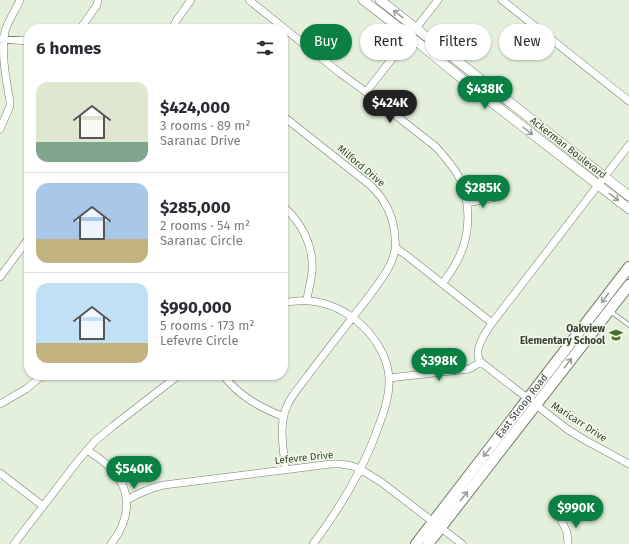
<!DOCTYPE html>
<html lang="en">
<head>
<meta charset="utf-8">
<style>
	:root { --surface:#fff; --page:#f2f2f3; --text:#2b2b33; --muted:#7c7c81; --line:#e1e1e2; --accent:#0b8043 }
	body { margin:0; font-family:"Fira Sans",sans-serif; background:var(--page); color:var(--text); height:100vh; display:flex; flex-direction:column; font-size:15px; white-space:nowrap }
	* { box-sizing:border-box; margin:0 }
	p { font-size:13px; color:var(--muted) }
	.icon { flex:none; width:22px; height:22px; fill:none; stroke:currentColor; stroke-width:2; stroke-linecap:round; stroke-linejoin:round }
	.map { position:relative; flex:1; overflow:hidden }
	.drawer { position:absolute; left:24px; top:24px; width:264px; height:356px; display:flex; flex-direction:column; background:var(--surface); border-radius:16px; box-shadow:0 1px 3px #0004 }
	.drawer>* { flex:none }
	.guide { position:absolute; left:300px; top:24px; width:269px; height:36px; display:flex; gap:8px }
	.price { position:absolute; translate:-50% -34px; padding:0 9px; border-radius:14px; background:var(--accent); color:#fff; font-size:13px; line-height:26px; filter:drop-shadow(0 1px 2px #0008) }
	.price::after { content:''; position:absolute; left:50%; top:24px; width:12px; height:9px; margin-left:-6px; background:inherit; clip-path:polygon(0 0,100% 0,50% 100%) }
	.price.active { background:#222; color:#fff }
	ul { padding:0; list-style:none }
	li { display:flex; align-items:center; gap:12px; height:100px; padding:0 12px }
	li+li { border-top:1px solid var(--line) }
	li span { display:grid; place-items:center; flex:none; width:112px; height:80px; border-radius:12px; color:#555 }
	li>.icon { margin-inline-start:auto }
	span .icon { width:48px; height:48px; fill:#fffc; stroke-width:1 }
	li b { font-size:17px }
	h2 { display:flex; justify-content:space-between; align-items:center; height:48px; padding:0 12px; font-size:17px }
	.chip { padding:0 14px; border-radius:18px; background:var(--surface); box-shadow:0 1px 3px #0004; font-size:14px; line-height:36px }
	.chip.active { background:var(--accent); color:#fff }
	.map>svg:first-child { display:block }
</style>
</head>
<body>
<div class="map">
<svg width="629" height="544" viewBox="0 0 629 544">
	<rect width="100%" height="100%" fill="#e4f0db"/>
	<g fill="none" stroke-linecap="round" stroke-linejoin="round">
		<g stroke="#747e6c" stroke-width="5">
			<path id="service" d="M610 311 629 325"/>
		</g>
		<g stroke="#747e6c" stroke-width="8">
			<path id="minor" d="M249 0 340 73 366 92 436 147C445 157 454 167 460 179 472 206 470 238 456 263 452 271 447 277 442 284
				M502 0 629 101
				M80 29 97 5 98 0
				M172 29 176 21 191 0
				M0 39 29 41
				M366 92 438 0
				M283 116 370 185C385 199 394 217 395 238 395 242 396 246 395 250 392 267 380 281 370 295 350 321 329 347 309 374 302 384 292 394 287 406 278 426 284 448 285 469
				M0 129 10 106V102C6 80 0 48 6 28 10 18 16 9 20 0
				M629 145 492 323C487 330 477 345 478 355 478 358 480 361 482 363L567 429 583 439 629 464
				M467 203 496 197
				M283 206C302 223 314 246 312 272 311 282 308 291 307 300
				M396 248 406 255 492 323
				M0 277 29 238
				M283 303C311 297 335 303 357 321 373 334 388 356 389 378 390 393 385 410 379 425 364 469 341 507 313 544
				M223 375C239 396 259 407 284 417
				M389 378 469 369 481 362
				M0 404 26 389 43 375
				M87 450C95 455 103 461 110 467 133 491 131 519 111 544
				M0 473 43 506
				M127 500C139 493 150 488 164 485L331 464H341L352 466 360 469 381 482 462 544
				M561 520 567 532 568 544
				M14 544 77 462 95 441 113 426 179 375"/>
		</g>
		<g stroke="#747e6c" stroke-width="10">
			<path id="tertiary" d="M363 0 410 36 472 87 629 209
				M380 0 629 196"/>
		</g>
		<g stroke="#747e6c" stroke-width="12">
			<g id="secondary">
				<path id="s1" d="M416 544 629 267"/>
				<path d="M428 544 629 285"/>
			</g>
		</g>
		<use href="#service" stroke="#fff" stroke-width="3.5"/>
		<use href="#minor" stroke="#fff" stroke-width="7"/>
		<use href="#tertiary" stroke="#fff" stroke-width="9"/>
		<use href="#secondary" stroke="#fff" stroke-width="10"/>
	</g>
	<defs><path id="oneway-shaft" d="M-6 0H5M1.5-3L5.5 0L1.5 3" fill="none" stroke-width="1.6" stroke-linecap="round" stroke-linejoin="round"/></defs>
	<g stroke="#9c9e9a">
		<use href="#oneway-shaft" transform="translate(398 14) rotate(-142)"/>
		<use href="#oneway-shaft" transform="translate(528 131) rotate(38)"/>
		<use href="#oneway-shaft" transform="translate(614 197) rotate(38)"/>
		<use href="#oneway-shaft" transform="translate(605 298) rotate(128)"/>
		<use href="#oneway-shaft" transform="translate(568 363) rotate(-52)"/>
		<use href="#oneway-shaft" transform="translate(487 452) rotate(128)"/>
		<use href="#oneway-shaft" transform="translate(464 496) rotate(-52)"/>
	</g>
	<defs>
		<g id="school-bare" transform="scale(1.08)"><path d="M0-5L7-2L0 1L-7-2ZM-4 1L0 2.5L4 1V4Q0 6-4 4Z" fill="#4c6f27" stroke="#f1fde8" stroke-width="2.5" paint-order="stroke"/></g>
	</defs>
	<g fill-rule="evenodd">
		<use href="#school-bare" x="616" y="335"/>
	</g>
	<g text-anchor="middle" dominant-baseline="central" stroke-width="3" stroke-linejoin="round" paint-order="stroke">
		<g font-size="10" fill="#393e36" stroke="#f1fde8">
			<text transform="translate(568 148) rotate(38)">Ackerman Boulevard</text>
			<text transform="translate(361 166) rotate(40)">Milford Drive</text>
			<text stroke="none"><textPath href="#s1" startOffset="174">East Stroop Road</textPath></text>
			<text transform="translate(579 422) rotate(33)">Maricarr Drive</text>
			<text transform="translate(304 458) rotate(-6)">Lefevre Drive</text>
		</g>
		<g font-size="10" font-weight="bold" fill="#393e36" stroke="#f1fde8" text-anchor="end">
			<text x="605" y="329">Oakview<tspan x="605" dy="12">Elementary School</tspan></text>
		</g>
	</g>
</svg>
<b class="price" style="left:485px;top:110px">$438K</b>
<b class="price active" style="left:390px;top:124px">$424K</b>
<b class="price" style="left:483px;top:209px">$285K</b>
<b class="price" style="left:439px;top:382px">$398K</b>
<b class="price" style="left:134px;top:490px">$540K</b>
<b class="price" style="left:576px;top:529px">$990K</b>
<div class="guide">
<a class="chip active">Buy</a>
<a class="chip">Rent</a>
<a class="chip">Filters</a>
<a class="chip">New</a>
</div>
<section class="drawer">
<h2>6 homes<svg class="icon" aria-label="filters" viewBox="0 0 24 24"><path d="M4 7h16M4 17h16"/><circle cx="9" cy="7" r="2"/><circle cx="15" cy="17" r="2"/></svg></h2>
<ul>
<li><span style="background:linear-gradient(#dfe7d0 75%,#7fa58c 0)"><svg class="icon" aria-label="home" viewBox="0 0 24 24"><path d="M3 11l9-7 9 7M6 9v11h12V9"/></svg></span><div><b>$424,000</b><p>3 rooms · 89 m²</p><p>Saranac Drive</p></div></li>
<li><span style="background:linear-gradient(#a9c7e8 70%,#c2b280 0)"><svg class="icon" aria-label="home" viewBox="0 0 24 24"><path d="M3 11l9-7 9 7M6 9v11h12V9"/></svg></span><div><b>$285,000</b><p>2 rooms · 54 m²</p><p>Saranac Circle</p></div></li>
<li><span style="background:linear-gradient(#bfe0f5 75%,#c2b280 0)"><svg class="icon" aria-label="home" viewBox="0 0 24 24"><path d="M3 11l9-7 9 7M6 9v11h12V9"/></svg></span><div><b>$990,000</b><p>5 rooms · 173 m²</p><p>Lefevre Circle</p></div></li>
</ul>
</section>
</div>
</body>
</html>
